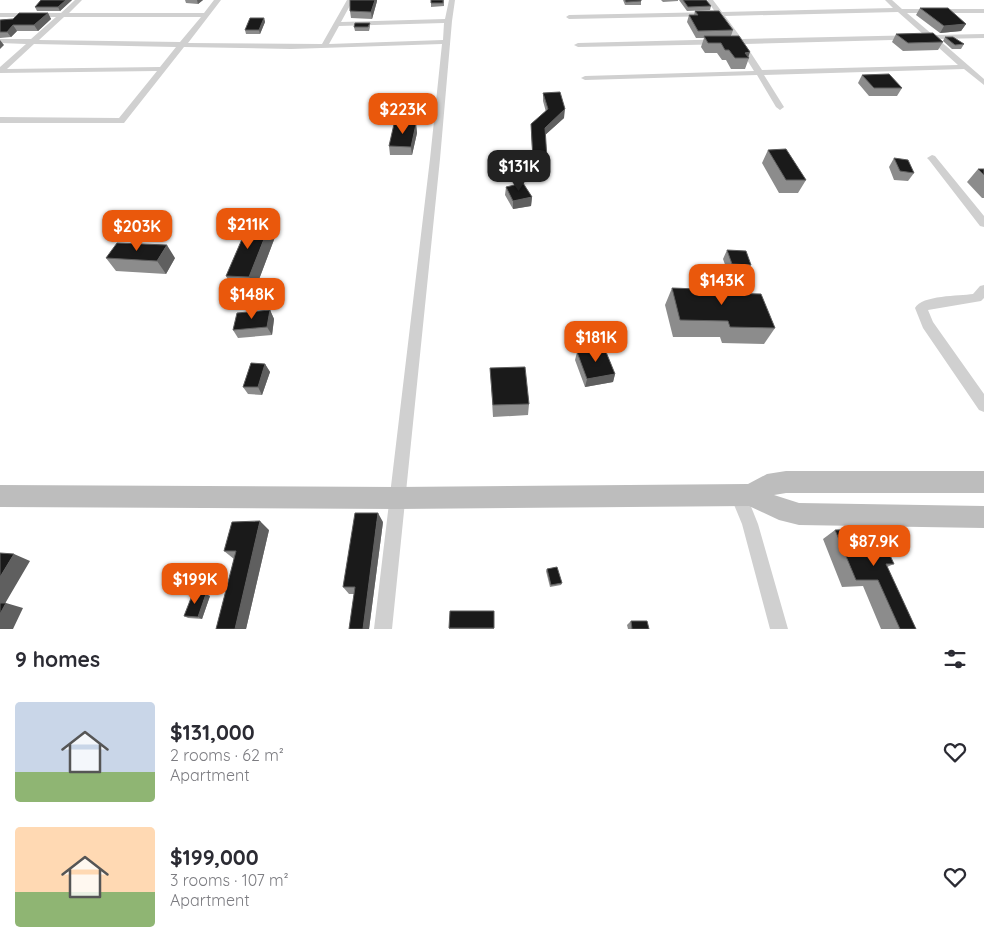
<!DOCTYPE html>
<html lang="en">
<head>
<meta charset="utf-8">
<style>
	:root { --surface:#fff; --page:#f7f7f7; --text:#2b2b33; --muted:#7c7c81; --accent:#ea580c }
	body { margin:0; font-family:Quicksand,sans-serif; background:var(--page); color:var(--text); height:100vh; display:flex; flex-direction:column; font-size:19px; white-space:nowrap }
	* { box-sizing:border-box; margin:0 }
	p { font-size:16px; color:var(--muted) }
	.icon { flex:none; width:28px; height:28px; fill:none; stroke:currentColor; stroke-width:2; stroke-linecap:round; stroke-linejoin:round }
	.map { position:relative; height:629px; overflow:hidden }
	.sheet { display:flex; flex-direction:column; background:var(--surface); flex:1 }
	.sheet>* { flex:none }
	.price { position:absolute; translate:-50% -42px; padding:0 11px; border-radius:10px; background:var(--accent); color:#fff; font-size:16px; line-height:32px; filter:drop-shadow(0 1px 2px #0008) }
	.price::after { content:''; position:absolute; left:50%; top:30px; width:15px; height:11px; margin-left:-8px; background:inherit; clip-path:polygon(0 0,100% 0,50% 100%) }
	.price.current { background:#222; color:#fff }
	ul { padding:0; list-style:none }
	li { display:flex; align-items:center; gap:15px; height:125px; padding:0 15px }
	li span { display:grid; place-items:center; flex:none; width:140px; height:100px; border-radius:5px; color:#555 }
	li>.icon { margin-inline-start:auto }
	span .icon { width:60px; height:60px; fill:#fffc; stroke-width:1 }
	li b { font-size:21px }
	h2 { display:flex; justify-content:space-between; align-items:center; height:60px; padding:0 15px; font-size:21px }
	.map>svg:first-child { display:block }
</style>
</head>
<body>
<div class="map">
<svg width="984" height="629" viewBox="0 0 984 629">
	<rect width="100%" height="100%" fill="#fff"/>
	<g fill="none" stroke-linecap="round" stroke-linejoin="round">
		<path fill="#d0d0d0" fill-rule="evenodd" d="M75 0H82L69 13H204L214 0H221L188 43 322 44 347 0H353L341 22 445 19 449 0H455L452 21 440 159 392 629H374L430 159 442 44 291 49 184 47 124 123H0V117L119 118 157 71 0 73V67L26 44 0 43V39H31L56 17H0V13H61ZM64 17H201L180 42 39 40ZM444 23 443 40 329 44 339 26ZM34 44 176 47 160 67 7 69Z
			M707 0H713L722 12 893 8 885 0H892L902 9H984V13H907L933 35 984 34V38L938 39 984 79V85L964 69 764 75 784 107 780 110 776 107 757 75 585 80 581 78 585 76 754 71 737 44 578 47 574 45 578 43 734 39 718 16 569 19 566 17 569 15 715 12ZM898 12 924 35 742 39 725 16ZM929 39 958 65 762 70 745 44Z
			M932 155 935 156 984 216V227L980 226 929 160 927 158Z
			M984 285V298L981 301 928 310 933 322 984 394V412L979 410 923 328 915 308C922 295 959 296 973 294L980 286Z
			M738 487 744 489 758 524 788 629H770L742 524 730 495 732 489Z"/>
		<path fill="#bdbdbd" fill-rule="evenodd" d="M786 471H984V493H786L774 495 799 503 984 506V528L799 525 779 520 749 506 397 509 0 507V485L397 487 748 484 767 474Z"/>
	</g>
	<path fill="#8c8c8c" d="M72 0 60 11H37L35 7Z
		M185 0H203L198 4 186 3Z
		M431 0H444V6L431 7Z
		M623 0H641V5H625Z
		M661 0H678V1L663 2Z
		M679 0H706L711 6 710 10 687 11Z
		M377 1 372 19 351 18 350 11Z
		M920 8 966 24 961 31 940 33 916 15Z
		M695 11 733 30 731 36 749 58 745 69H731L726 60H722L717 53H705L701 47 704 38H696L687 22 689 15H694Z
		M48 13 51 19 38 31H17L11 37 0 38V20L13 19Z
		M264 18 265 22 260 34H246L245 30Z
		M370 23V27L369 31H355L354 27Z
		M896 34 943 42 938 50 903 51 892 42Z
		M945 37 964 44 961 49H952L943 41Z
		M862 75 902 88 897 96H869L858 83Z
		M543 93 564 118 545 135 547 159 546 167H533L531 133V124L546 112 543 101Z
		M416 124 417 133 412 155H390L389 146Z
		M768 150 806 180 798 193H779L762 163Z
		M894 158 914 173 908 181 894 180 889 167Z
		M978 169H984V198H982L967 182Z
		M506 187 532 197 531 206 513 209 505 195Z
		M275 237 255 290 233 289 226 276Z
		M727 250 751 265 747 273H728L723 259Z
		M106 258H175L166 274 116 271Z
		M695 278 724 293 775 328 764 344 722 343 720 337H673L665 305 672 288 690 289Z
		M270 310 274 319 272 335 238 338 233 330Z
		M577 352 615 374 613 382 585 387 575 360Z
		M265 364 270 372 262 395 248 394 243 387Z
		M490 368 529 404 528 415 493 417Z
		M383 522 369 629H349L354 594H349L343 587Z
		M269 530 246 629H216L234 559 224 551Z
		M835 530 894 564 887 567 916 629H881L863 586 842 587 823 539Z
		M547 569 562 583 561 585 550 587 546 571Z
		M210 596 202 619 188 618 184 616Z
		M494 611V629H449V628Z
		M631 621 649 629H628L627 625Z"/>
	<path fill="#5f5f5f" d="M66 0H72L60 11 58 7Z
		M197 0H203L198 4Z
		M375 0H377V1L372 19 371 12Z
		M48 13 51 19 38 31 34 25Z
		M264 18 265 22 260 34 259 30Z
		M966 24 961 31 940 33 944 26Z
		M13 25 17 31 11 37 7 32Z
		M0 40 4 45 0 49Z
		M750 52 748 58 745 53Z
		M565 109 564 118 544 136 545 128Z
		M416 124 417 133 412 155 411 147Z
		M532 197 531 206 513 209V201Z
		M270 224 275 237 255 290 249 277Z
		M167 245 175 258 166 274 157 261Z
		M270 310 274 319 272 335 267 327Z
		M265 364 270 372 262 395 258 387Z
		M615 374 613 382 585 387 587 379Z
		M378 513 383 522 369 629H363Z
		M260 521 269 530 246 629H235Z
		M14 554 30 561 3 607 0 606V577Z
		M206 594 210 596 202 619 198 617Z
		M6 603 23 608 13 629H0V614Z"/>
	<path fill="#1a1a1a" stroke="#5f5f5f" d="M41 0H66L58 7H35Z
		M350 0H375L371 12 350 11Z
		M431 0H443V3H431Z
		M625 0H641V1L626 2Z
		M683 0H706L711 6 688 7Z
		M920 8H948L966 24 944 26Z
		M695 11H719L733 30 698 31 689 15H698Z
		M19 13H48L34 25H13L7 32H0V20L13 19Z
		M250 18H264L259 30H245Z
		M355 23H370L368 27H354Z
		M933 33 943 42 908 43 896 34Z
		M704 36H739L750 52 745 53 749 58H735L729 50H725L721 43H708Z
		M945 37H953L964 44 955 45Z
		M889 74 902 88H874L862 75Z
		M560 92 565 109 545 128 547 159 533 158 531 124 548 109 543 93Z
		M394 124H416L411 147 389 146Z
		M786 149 806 180H786L768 150Z
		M894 158 908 160 914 173 900 171Z
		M978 169H984V175Z
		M523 183 532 197 513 201 506 187Z
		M249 223 270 224 249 277 226 276Z
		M117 243 167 245 157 261 106 258Z
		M727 250 746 251 751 265 732 264Z
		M695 278 719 279 724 293 761 294 775 328 730 327 728 321 680 320 672 288 698 289Z
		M270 310 267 327 233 330 237 313Z
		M604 347 615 374 587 379 577 352Z
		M251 363 265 364 258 387H243Z
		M525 367 529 404 493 405 490 368Z
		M355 513H378L363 629H349L355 587H343Z
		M260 521 235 629H216L236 551H224L232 522Z
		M878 529 894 564H886L916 629H900L878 580H856L835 530Z
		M0 553 14 554 0 577Z
		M557 567 562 583 551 585 547 569Z
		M193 593 206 594 198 617 184 616Z
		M0 603H6L0 614Z
		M450 611H494V628H449Z
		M631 621H647L649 629H632Z"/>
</svg>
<b class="price" style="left:403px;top:135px">$223K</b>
<b class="price current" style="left:519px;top:192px">$131K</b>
<b class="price" style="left:248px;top:250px">$211K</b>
<b class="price" style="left:137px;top:252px">$203K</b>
<b class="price" style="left:722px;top:306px">$143K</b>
<b class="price" style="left:252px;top:320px">$148K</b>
<b class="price" style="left:596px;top:363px">$181K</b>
<b class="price" style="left:874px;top:567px">$87.9K</b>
<b class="price" style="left:195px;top:605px">$199K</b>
</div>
<section class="sheet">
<h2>9 homes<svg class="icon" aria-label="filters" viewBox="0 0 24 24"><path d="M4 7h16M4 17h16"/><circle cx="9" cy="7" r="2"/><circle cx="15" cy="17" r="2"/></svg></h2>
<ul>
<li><span style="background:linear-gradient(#c9d6e8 70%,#8fb573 0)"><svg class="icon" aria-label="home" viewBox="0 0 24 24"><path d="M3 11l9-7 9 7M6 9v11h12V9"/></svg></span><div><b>$131,000</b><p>2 rooms · 62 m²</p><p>Apartment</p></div><svg class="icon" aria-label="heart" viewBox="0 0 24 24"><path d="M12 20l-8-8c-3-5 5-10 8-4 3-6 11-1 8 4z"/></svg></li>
<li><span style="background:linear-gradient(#ffd9b3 65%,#8fb573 0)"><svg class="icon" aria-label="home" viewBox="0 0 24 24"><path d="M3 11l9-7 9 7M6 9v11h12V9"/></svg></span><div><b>$199,000</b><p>3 rooms · 107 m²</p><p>Apartment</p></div><svg class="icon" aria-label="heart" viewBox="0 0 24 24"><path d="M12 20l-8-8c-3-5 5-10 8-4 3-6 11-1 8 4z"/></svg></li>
</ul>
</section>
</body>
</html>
